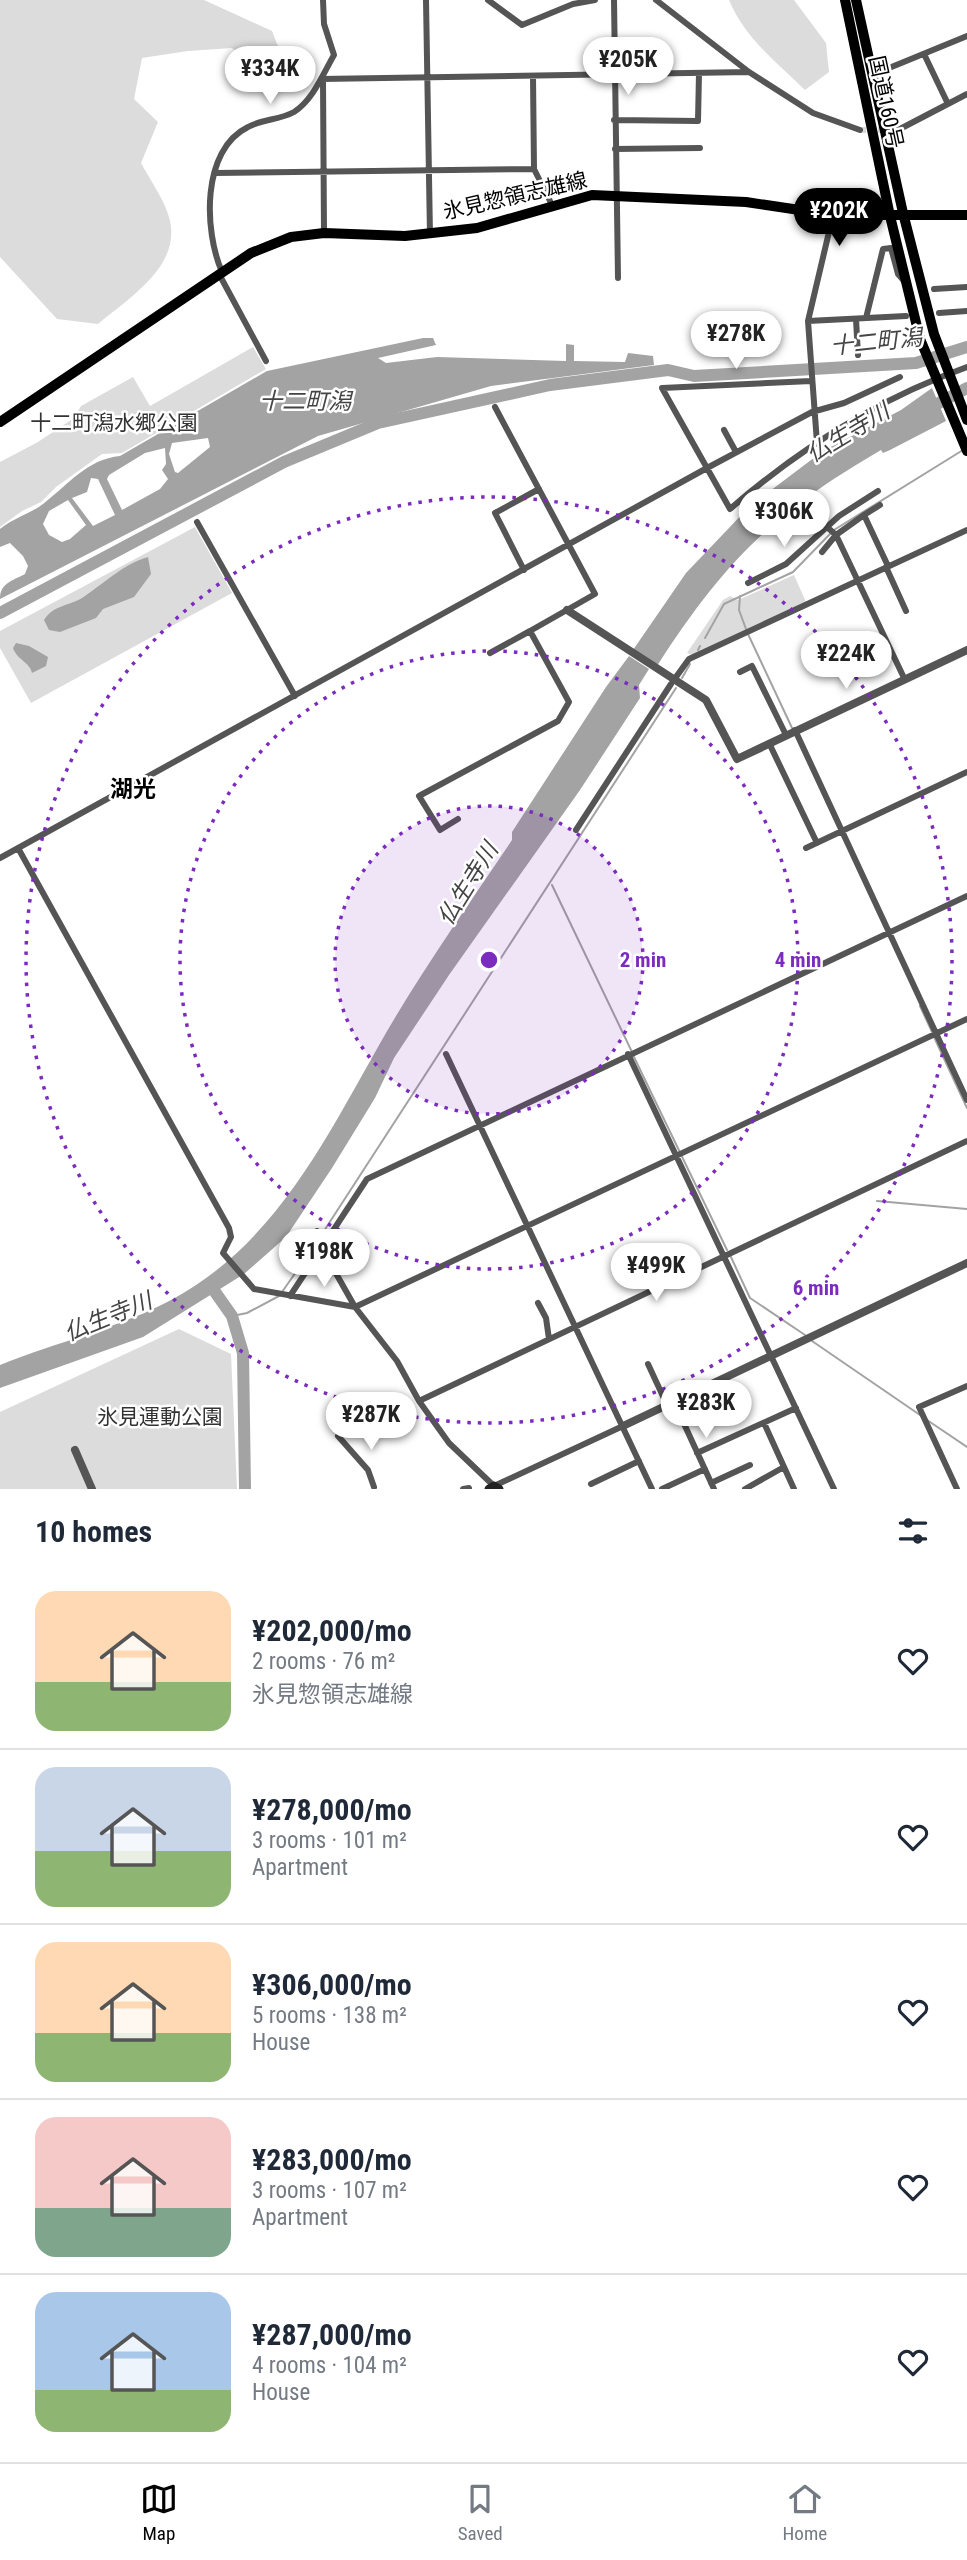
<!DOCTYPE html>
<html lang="en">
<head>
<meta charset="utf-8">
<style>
	:root { --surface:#fff; --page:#f2f2f3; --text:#1f2937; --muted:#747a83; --line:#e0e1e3; --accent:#000 }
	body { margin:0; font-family:"Roboto Condensed","Noto Sans JP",sans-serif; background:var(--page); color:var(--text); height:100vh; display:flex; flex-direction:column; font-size:26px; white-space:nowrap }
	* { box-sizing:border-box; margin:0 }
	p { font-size:23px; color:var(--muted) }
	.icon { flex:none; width:38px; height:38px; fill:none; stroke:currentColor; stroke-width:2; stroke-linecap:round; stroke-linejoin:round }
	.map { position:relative; height:1489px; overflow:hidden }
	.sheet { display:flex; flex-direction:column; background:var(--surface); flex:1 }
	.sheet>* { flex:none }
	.price { position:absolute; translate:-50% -60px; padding:0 16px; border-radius:24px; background:#fff; color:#222; font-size:23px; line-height:46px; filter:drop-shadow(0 2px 4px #0008) }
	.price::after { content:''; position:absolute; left:50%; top:42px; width:21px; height:16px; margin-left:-10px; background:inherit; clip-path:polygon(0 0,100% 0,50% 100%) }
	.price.current { background:var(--accent); color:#fff }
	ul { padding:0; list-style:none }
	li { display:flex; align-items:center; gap:21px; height:175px; padding:0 35px }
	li+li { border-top:2px solid var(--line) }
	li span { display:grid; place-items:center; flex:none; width:196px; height:140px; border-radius:21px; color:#555 }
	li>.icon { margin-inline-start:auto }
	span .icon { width:84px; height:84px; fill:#fffc; stroke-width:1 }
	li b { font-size:30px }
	h2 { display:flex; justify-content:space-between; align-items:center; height:84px; padding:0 35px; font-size:30px }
	.tab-bar { display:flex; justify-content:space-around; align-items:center; height:98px; border-top:2px solid var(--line); background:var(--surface); font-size:19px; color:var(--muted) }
	.tab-bar a { display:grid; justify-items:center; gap:4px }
	.tab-bar .current { color:var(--accent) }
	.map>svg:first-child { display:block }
</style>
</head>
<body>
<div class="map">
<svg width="967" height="1489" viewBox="0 0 967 1489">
	<rect width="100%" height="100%" fill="#fff"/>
	<path fill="#dcdcdc" d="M0 0H204L272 31 281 54 265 77 232 48 188 51 142 58 134 99 158 122 141 163C150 180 164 199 169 217 183 265 130 297 98 324L57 319 0 257Z
		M729 0H794L826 43 829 72 805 90C777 63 744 37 729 0Z
		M253 347 266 369 122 453 102 454 56 487 41 502 22 511 0 527V462L38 442 74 418 81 406 133 377 150 406Z
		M195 527 232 593 31 703 0 648V631Z
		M794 575 806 602 693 655 687 653 723 600 730 596 738 600Z
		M179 1329 231 1354 237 1489H0V1412Z"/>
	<path fill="#a3a3a3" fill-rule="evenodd" d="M423 338H433L436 345 378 358 386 363 437 357 566 361V344L574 345V361L625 362 628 353 653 356 654 365 491 386 318 436 0 599C0 583 12 581 25 574L28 566 23 556 10 543 0 547V529C13 518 30 514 43 504 68 485 87 459 120 456L267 371ZM208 438 210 447 178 473 175 472 169 454 172 443ZM165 448 166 464 162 470 168 479 160 489 122 510 107 479 109 475 145 453ZM91 478 98 479 115 515 93 526 72 498 87 492ZM68 500 86 525 70 539 62 542 49 535 43 524 49 511Z
		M932 388 946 421 890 450 883 453 881 450C774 512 724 562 657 666L633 650 686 573 750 506 823 451 901 410Z
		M148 557 151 574 134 597 103 609 96 618 60 632 49 630 44 620C54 605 68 606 82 598 102 585 123 564 148 557Z
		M16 643 29 646 48 657 46 666 32 673C30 662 17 660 13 648Z
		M629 656 649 669 639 685 640 698 580 790 449 975 394 1058 375 1098 332 1168 286 1237 244 1274 143 1337 0 1388V1365C57 1342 119 1328 173 1299 285 1238 334 1120 396 1016 432 956 473 898 512 840V832L606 687Z"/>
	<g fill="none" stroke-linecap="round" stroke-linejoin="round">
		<path stroke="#a3a3a3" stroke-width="2" d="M834 530 963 450
			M740 596 739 610 746 629
			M748 634 793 730
			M705 638 724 604 793 572 830 534
			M698 650 700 646
			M682 678 690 664
			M552 885 632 1052
			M920 1006 932 1032
			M934 1037 967 1108
			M634 1057 727 1250
			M877 1201 967 1209
			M322 1234 676 688
			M730 1255 750 1298 805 1335
			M282 1292 317 1242
			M232 1316 247 1313 279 1296
			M812 1341 920 1415
			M927 1420 967 1447"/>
		<path stroke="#a3a3a3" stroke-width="12" d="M924 411 967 388
			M0 613 284 462 378 423 550 385 668 370 694 376 916 363 967 347
			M213 1289 232 1316 243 1353 245 1489"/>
		<path stroke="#d9d9d9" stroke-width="6" stroke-dasharray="6 3" stroke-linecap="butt" d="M860 130H898"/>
		<path stroke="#555" stroke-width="6" d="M426 0 430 235
			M488 0 522 25 573 4 595 0
			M614 0 618 278
			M656 0 749 72 813 113 860 130
			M924 54 948 104
			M872 75 967 36
			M533 76 534 169 553 207
			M321 79 749 72
			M323 80 324 233
			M614 120 698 121 699 73
			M898 130 967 94
			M615 149 700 148
			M215 173 534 169
			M222 272C204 231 201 150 248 127 262 119 280 120 294 112 313 100 323 74 334 55L324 24 323 0
			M219 274 266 361
			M934 289 967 287
			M939 313 967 311
			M866 318 883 249 891 248 898 274 905 282
			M856 319 858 355
			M808 321 906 316
			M811 381 662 388 730 509C799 449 880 398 967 367
			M724 430 736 452
			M817 443 808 321 833 215
			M880 505 864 515 888 566
			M864 515 836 535 905 680
			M197 522 295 696
			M822 552 836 535 827 527
			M886 567 906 611
			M524 570 495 513 539 489
			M748 583 786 564 839 516 878 491
			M490 653 530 631
			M740 672 752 666 786 735
			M676 677 689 659 967 530
			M795 730 967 1100
			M769 743 817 843
			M458 819 440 830 419 796 558 721 569 702 530 631 595 594 495 407
			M576 830 671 684
			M18 848 229 1228 231 1237 223 1253 254 1289 355 1307 967 1019
			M806 848 967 772
			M0 858 707 468 812 412 844 403 900 377
			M446 1054 652 1489
			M628 1054 834 1489
			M317 1231 321 1247 355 1307 397 1361 419 1401 449 1443 494 1486 623 1426
			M290 1296 367 1179 967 896
			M538 1303 546 1318 549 1339
			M648 1364 667 1405
			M419 1401 967 1141
			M674 1402 714 1489
			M764 1423 784 1467
			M338 1436 368 1470 374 1487
			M697 1453 796 1408
			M711 1483 750 1465
			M591 1484 639 1461
			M463 1489 469 1488
			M662 1489 705 1469
			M745 1489 784 1467 794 1489
			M957 1489 919 1407 967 1386"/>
		<path stroke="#555" stroke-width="8" d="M567 610 706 700 737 759 967 650
			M623 1426 967 1263
			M75 1450 92 1489"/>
		<path stroke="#222" stroke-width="9" d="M489 1489 494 1486 499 1489"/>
		<path stroke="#000" stroke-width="10" d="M0 422 251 253 291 237 324 233 405 236 477 228 592 195 746 202 833 215H967"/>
		<path stroke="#000" stroke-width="10" d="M845 0 890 216 920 339 967 451
			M856 0 903 213 934 334 967 420"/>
	</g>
	<circle cx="489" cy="960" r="154" fill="#7b2cbf" fill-opacity=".12"/>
	<g fill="none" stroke="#7b2cbf" stroke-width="3.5" stroke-dasharray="3.5 7">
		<circle cx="489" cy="960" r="154"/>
		<circle cx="489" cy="960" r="309"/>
		<circle cx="489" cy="960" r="463"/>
	</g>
	<g text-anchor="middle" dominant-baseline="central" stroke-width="5" stroke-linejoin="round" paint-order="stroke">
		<g font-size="21" fill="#000" stroke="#fff">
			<text transform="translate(886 102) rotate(78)">国道160号</text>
			<text transform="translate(515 196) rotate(-13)">氷見惣領志雄線</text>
		</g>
		<g font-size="21" fill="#333" stroke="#fff">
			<text x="114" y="423">十二町潟水郷公園</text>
			<text x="160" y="1417">氷見運動公園</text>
		</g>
		<g font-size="23" font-style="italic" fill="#444" stroke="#fff">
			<text transform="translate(876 342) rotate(-6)">十二町潟</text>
			<text x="305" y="401">十二町潟</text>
			<text transform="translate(848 433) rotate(-31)">仏生寺川</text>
			<text transform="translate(468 884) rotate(-58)">仏生寺川</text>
			<text transform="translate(108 1317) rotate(-22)">仏生寺川</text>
		</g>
		<g font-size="23" font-weight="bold" fill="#000" stroke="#fff">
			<text x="133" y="789">湖光</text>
		</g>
	</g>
	<circle cx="489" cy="960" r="10" fill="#7b2cbf" stroke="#fff" stroke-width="3.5"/>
	<g font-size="21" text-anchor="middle" font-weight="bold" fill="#7b2cbf" stroke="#fff" stroke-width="5" stroke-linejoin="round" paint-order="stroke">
		<text x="643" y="967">2 min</text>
		<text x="798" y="967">4 min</text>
		<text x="816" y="1295">6 min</text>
	</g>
</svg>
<b class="price" style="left:628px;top:97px">¥205K</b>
<b class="price" style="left:270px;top:106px">¥334K</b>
<b class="price current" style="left:839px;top:248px">¥202K</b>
<b class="price" style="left:736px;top:371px">¥278K</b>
<b class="price" style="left:784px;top:549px">¥306K</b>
<b class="price" style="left:846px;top:691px">¥224K</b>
<b class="price" style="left:324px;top:1289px">¥198K</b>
<b class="price" style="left:656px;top:1303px">¥499K</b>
<b class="price" style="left:706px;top:1440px">¥283K</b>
<b class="price" style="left:371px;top:1452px">¥287K</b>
</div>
<section class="sheet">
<h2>10 homes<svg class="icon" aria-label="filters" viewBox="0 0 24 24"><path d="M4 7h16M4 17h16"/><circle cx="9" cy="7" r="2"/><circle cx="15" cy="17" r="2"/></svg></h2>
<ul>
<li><span style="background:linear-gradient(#ffd9b3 65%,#8fb573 0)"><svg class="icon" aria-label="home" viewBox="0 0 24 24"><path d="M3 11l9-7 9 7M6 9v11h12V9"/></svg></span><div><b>¥202,000/mo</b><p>2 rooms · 76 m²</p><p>氷見惣領志雄線</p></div><svg class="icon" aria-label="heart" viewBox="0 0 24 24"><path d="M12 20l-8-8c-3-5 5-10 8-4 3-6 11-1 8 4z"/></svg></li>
<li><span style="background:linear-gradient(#c9d6e8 60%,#8fb573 0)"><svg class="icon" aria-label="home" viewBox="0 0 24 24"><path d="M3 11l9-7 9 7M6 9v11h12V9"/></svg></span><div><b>¥278,000/mo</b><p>3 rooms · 101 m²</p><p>Apartment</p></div><svg class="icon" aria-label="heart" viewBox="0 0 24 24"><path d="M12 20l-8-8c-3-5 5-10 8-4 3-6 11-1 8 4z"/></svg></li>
<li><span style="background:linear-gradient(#ffd9b3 65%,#8fb573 0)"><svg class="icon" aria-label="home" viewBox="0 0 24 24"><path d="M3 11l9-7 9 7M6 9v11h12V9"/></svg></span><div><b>¥306,000/mo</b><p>5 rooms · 138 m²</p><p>House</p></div><svg class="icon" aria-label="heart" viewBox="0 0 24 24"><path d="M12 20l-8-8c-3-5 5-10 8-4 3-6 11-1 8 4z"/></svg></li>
<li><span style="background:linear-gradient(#f6c9c9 65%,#7fa58c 0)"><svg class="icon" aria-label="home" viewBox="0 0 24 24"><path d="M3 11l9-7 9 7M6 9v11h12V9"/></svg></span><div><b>¥283,000/mo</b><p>3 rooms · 107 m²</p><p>Apartment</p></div><svg class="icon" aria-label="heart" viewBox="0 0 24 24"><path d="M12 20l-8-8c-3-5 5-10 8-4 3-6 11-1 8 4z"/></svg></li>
<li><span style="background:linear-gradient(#a9c7e8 70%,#8fb573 0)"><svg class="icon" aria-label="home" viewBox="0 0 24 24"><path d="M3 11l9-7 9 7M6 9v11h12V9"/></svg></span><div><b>¥287,000/mo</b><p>4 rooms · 104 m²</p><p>House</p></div><svg class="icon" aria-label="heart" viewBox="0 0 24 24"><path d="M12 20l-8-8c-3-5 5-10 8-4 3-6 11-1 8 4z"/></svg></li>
</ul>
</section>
<nav class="tab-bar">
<a class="current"><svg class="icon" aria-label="map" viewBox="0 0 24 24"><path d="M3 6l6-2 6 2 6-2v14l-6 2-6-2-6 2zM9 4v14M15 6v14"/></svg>Map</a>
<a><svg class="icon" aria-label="saved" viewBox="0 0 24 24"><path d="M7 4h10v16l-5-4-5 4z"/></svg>Saved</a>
<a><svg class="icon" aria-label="home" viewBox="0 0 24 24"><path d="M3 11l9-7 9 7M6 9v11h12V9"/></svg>Home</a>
</nav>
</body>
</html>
